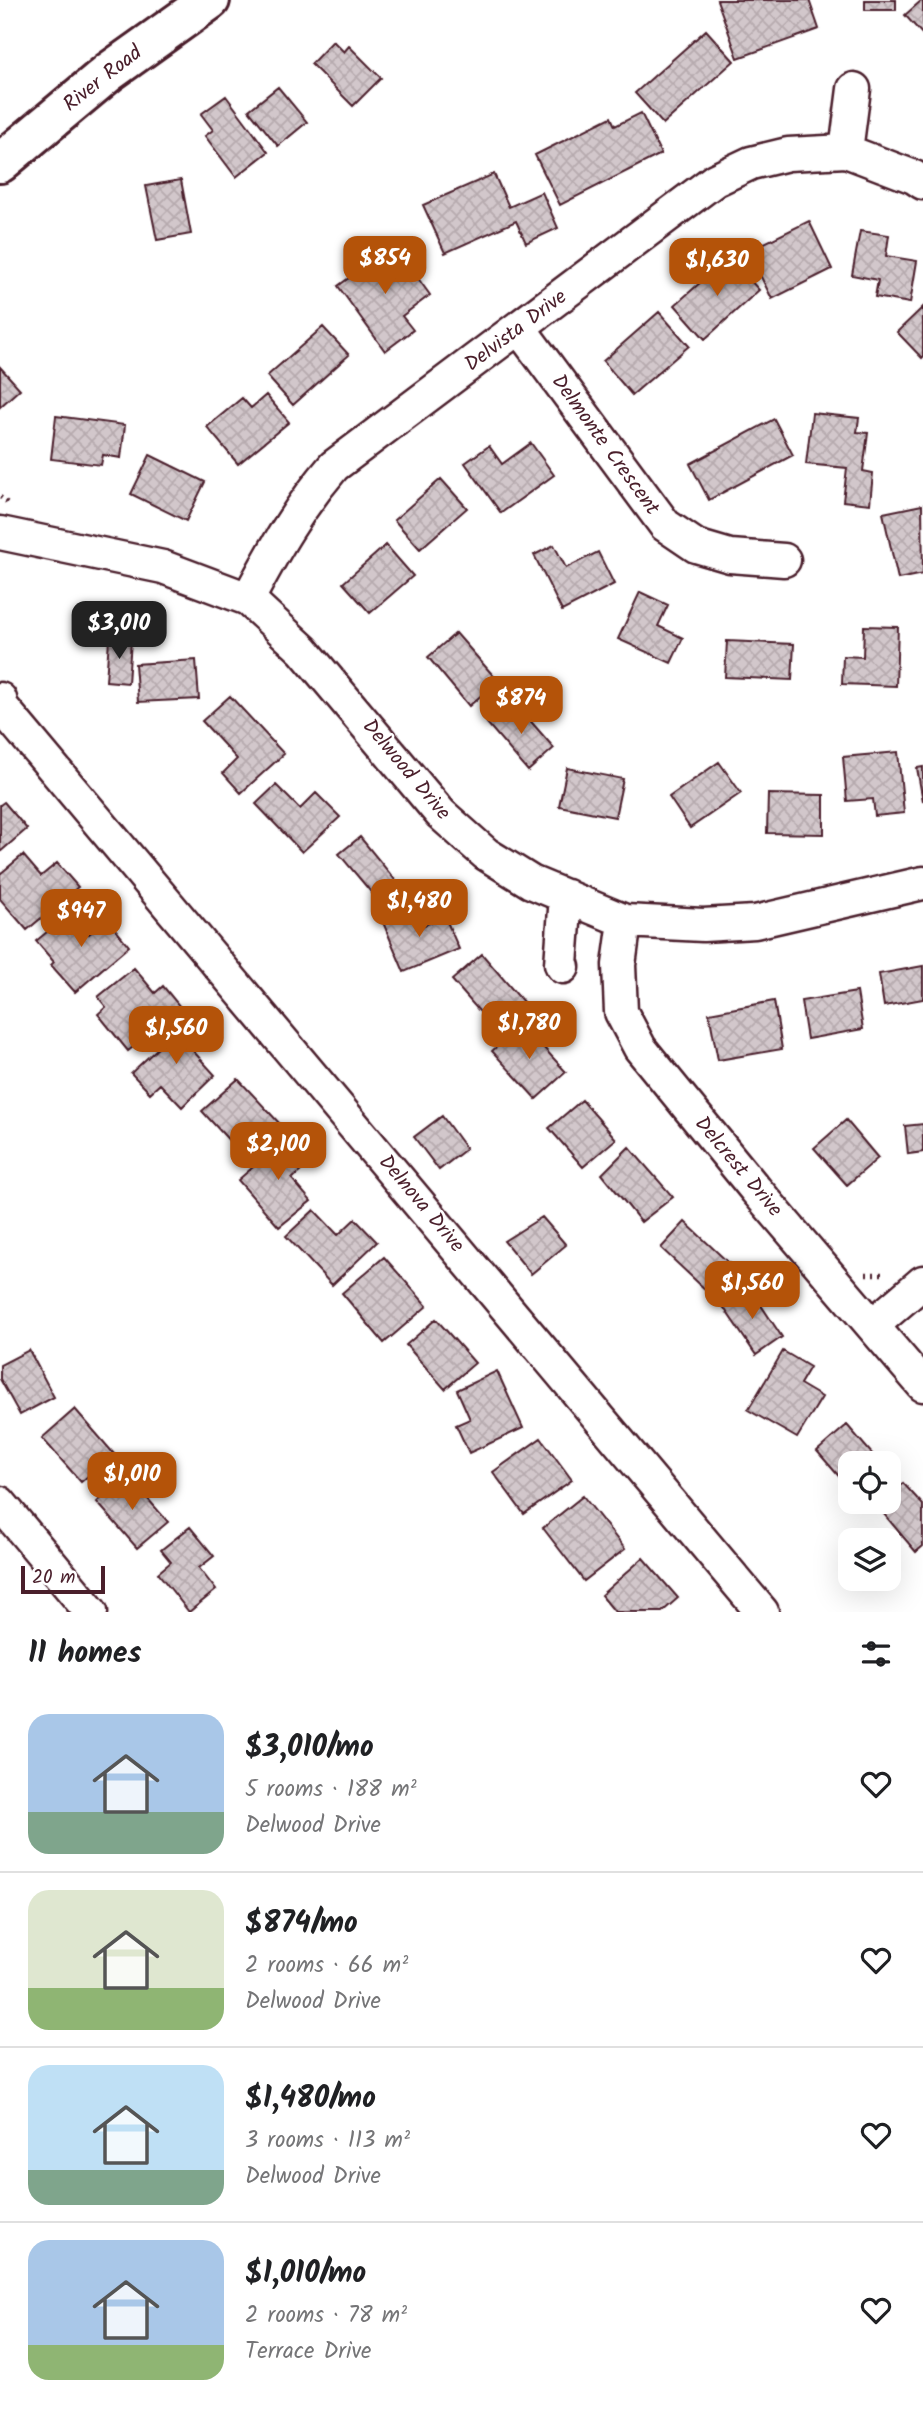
<!DOCTYPE html>
<html lang="en">
<head>
<meta charset="utf-8">
<style>
	:root { --surface:#fff; --page:#f2f2f2; --text:#202124; --muted:#757577; --line:#e0e0e0; --accent:#b45309 }
	body { margin:0; font-family:Kalam,sans-serif; background:var(--page); color:var(--text); height:100vh; display:flex; flex-direction:column; font-size:26px; white-space:nowrap }
	* { box-sizing:border-box; margin:0 }
	p { font-size:23px; color:var(--muted) }
	.icon { flex:none; width:38px; height:38px; fill:none; stroke:currentColor; stroke-width:2; stroke-linecap:round; stroke-linejoin:round }
	.map { position:relative; height:1612px; overflow:hidden }
	.drawer { display:flex; flex-direction:column; background:var(--surface); flex:1 }
	.drawer>* { flex:none }
	.tools { position:absolute; left:838px; top:1451px; display:grid; gap:14px }
	.tools a { display:grid; place-items:center; width:63px; height:63px; border-radius:14px; background:var(--surface); box-shadow:0 7px 28px #0002; font-size:35px }
	.scale { position:absolute; left:21px; bottom:18px; width:84px; box-sizing:border-box; padding-left:7px; border:4px solid #4a1f2b; border-top:0; font-size:19px; line-height:24px; white-space:nowrap; color:#4a1f2b; -webkit-text-stroke:5px #fff; paint-order:stroke }
	.price { position:absolute; translate:-50% -60px; padding:0 16px; border-radius:14px; background:var(--accent); color:#fff; font-size:23px; line-height:46px; filter:drop-shadow(0 2px 4px #0008) }
	.price::after { content:''; position:absolute; left:50%; top:42px; width:21px; height:16px; margin-left:-10px; background:inherit; clip-path:polygon(0 0,100% 0,50% 100%) }
	.price.current { background:#222; color:#fff }
	ul { padding:0; list-style:none }
	li { display:flex; align-items:center; gap:21px; height:175px; padding:0 28px }
	li+li { border-top:2px solid var(--line) }
	li span { display:grid; place-items:center; flex:none; width:196px; height:140px; border-radius:21px; color:#555 }
	li>.icon { margin-inline-start:auto }
	span .icon { width:84px; height:84px; fill:#fffc; stroke-width:1 }
	li b { font-size:30px }
	h2 { display:flex; justify-content:space-between; align-items:center; height:84px; padding:0 28px; font-size:30px }
	.map>svg:first-child { display:block }
</style>
</head>
<body>
<div class="map">
<svg width="923" height="1612" viewBox="0 0 923 1612">
	<defs>
		<pattern id="building-cross-hatch" width="8" height="8" patternUnits="userSpaceOnUse" patternTransform="scale(1.75)"><rect width="8" height="8" fill="#d2c7cb"/><path d="M0 0l8 8M0 8l8-8" fill="none" stroke="#b6aaae"/></pattern>
	</defs>
	<rect width="100%" height="100%" fill="#fff"/>
	<filter id="ink" filterUnits="userSpaceOnUse"><feTurbulence type="fractalNoise" baseFrequency=".0143" numOctaves="2"/><feDisplacementMap in="SourceGraphic" scale="14" xChannelSelector="R" yChannelSelector="G"/><feConvolveMatrix kernelMatrix="1 2 1 2 8 2 1 2 1" color-interpolation-filters="sRGB"/></filter>
	<g filter="url(#ink)">
		<path fill="url(#building-cross-hatch)" stroke="#4a1f2b" stroke-width="2" d="M717 0H809L819 29 738 58Z
			M865 0H896V10H865Z
			M922 0H923V35L905 15Z
			M706 30 734 61 663 124 635 93Z
			M333 41 344 52 349 46 381 78 353 106 311 64Z
			M278 87 307 122 278 146 249 110Z
			M226 96 268 152 236 177 205 136 213 130 201 114Z
			M641 113 661 154 560 205 535 155 611 117 615 126Z
			M494 174 509 207 542 192 558 228 526 243 516 221 445 253 423 205Z
			M181 180 191 234 157 240 146 186Z
			M809 221 832 269 772 299 748 251Z
			M860 231 889 235 886 256 917 261 910 303 875 297 878 280 852 275Z
			M394 245 430 295 402 316 413 330 385 351 338 286Z
			M729 257 759 290 705 339 675 305Z
			M923 307V357L922 358 897 332Z
			M659 312 689 346 632 395 603 361Z
			M323 327 349 355 293 405 267 376Z
			M0 367 20 389 0 407Z
			M266 395 289 422 238 464 207 427 242 398 251 408Z
			M812 413 859 418 857 432 868 433 863 471 873 473 870 504 843 501 847 468 806 464Z
			M56 416 125 425 121 458 103 455 101 465 51 459Z
			M774 419 793 455 709 500 690 464Z
			M531 443 554 475 501 513 465 463 489 446 502 464Z
			M150 455 205 482 186 521 131 494Z
			M441 479 467 508 420 549 394 520Z
			M922 505 923 574 898 579 883 513Z
			M386 545 413 576 370 613 343 583Z
			M554 545 566 568 598 552 614 584 562 611 534 555Z
			M640 592 668 605 658 626 683 638 671 663 618 639Z
			M864 626 898 627 896 686 842 684 843 656 863 657Z
			M456 633 498 681 469 706 428 657Z
			M109 639 131 640 128 683 106 681Z
			M727 641 794 644 792 680 725 677Z
			M196 660 199 699 138 702 135 664Z
			M230 696 284 754 241 793 223 773 237 759 202 721Z
			M513 701 554 748 528 771 487 723Z
			M898 752 904 813 875 816 873 799 847 801 843 757Z
			M719 762 741 793 690 828 669 797Z
			M923 767V801L917 768Z
			M567 768 623 779 615 817 559 806Z
			M276 785 300 809 316 793 340 817 302 852 256 804Z
			M768 794 824 795V834L767 833Z
			M4 802 27 829 0 852V805Z
			M360 837 396 881 376 898 339 854Z
			M23 855 41 876 57 863 78 887 27 930 0 899V874Z
			M414 907 422 926 445 917 459 949 404 972 382 920Z
			M71 912 89 934 107 919 129 946 75 992 51 965 54 962 36 941Z
			M482 954 524 1003 494 1028 452 980Z
			M923 966V999L884 1006 879 974Z
			M134 968 155 993 163 986 181 1008 128 1051 98 1014 106 1007 98 997Z
			M857 992 863 1029 807 1039 801 1001Z
			M774 1001 782 1049 718 1060 709 1013Z
			M187 1021 206 1041 194 1052 215 1075 182 1107 160 1084 150 1093 131 1073Z
			M522 1024 566 1072 536 1099 492 1051Z
			M238 1079 281 1125 245 1158 202 1111Z
			M582 1100 616 1139 583 1167 549 1128Z
			M442 1116 466 1149 439 1170 414 1137Z
			M846 1120 878 1158 847 1185 814 1148Z
			M923 1124V1152L908 1154 905 1126Z
			M289 1136 311 1162 292 1179 311 1201 279 1227 238 1180Z
			M629 1147 673 1197 641 1222 602 1174Z
			M314 1210 338 1235 355 1219 377 1242 332 1285 286 1236Z
			M542 1217 566 1245 531 1274 504 1241Z
			M685 1222 732 1266 708 1292 661 1248Z
			M384 1257 427 1306 384 1343 342 1293Z
			M749 1287 782 1337 756 1355 722 1305Z
			M436 1319 475 1363 445 1389 406 1345Z
			M29 1350 54 1397 20 1415 0 1379V1365Z
			M783 1351 810 1367 800 1384 822 1397 797 1438 748 1410Z
			M497 1371 523 1428 469 1453 456 1425 470 1419 457 1390Z
			M75 1409 114 1454 81 1482 42 1438Z
			M847 1425 880 1463H850V1489L817 1451Z
			M541 1438 572 1480 524 1514 493 1472Z
			M128 1476 168 1522 137 1548 97 1502Z
			M903 1483 923 1505V1546L916 1552 877 1506 882 1502H889V1495Z
			M583 1496 625 1549 584 1581 543 1528Z
			M190 1527 214 1556 199 1568 216 1590 189 1612 158 1573 171 1562 161 1550Z
			M643 1558 678 1598 662 1612H615L601 1595Z"/>
		<g fill="none" stroke-linecap="round" stroke-linejoin="round">
			<g stroke="#4a1f2b" stroke-width="37">
				<path id="street" d="M846 151 854 89
					M520 329 665 525 696 546 730 556 784 560
					M0 533 163 567 248 599 303 650 441 814 486 854 531 882 625 921 703 925 755 922 923 883
					M248 599C274 550 298 508 334 466L715 180 751 163 788 154 846 151 914 177 923 183
					M0 699 2 707 762 1612
					M625 921 619 965 621 1012 640 1048 756 1190 923 1385
					M563 967 561 964 566 896
					M873 1325 923 1282
					M0 1503 91 1612"/>
			</g>
			<g stroke="#4a1f2b" stroke-width="44">
				<path id="secondary" d="M0 163 109 72 210 0"/>
			</g>
			<path stroke="#4a1f2b" stroke-width="4.5" stroke-dasharray="2 5" stroke-linecap="butt" d="M0 497 9 504
				M866 1274H885"/>
			<use href="#street" stroke="#fff" stroke-width="32"/>
			<use href="#secondary" stroke="#fff" stroke-width="38"/>
		</g>
	</g>
	<g text-anchor="middle" dominant-baseline="central" stroke-width="5" stroke-linejoin="round" paint-order="stroke">
		<g font-size="21" fill="#4a1f2b" stroke="#fff">
			<text transform="translate(103 79) rotate(-38)">River Road</text>
			<text transform="translate(516 331) rotate(-37)">Delvista Drive</text>
			<text transform="translate(605 445) rotate(54)">Delmonte Crescent</text>
			<text transform="translate(406 770) rotate(50)">Delwood Drive</text>
			<text transform="translate(738 1167) rotate(50)">Delcrest Drive</text>
			<text transform="translate(421 1204) rotate(50)">Delnova Drive</text>
		</g>
	</g>
</svg>
<div class="tools">
<a><svg class="icon" aria-label="locate" viewBox="0 0 24 24"><circle cx="12" cy="12" r="6"/><path d="M12 2v4M12 18v4M2 12h4M18 12h4"/></svg></a>
<a><svg class="icon" aria-label="layers" viewBox="0 0 24 24"><path d="M12 4l9 5-9 5-9-5zM3 14l9 5 9-5"/></svg></a>
</div>
<div class="scale">20 m</div>
<b class="price" style="left:385px;top:296px">$854</b>
<b class="price" style="left:717px;top:298px">$1,630</b>
<b class="price current" style="left:119px;top:661px">$3,010</b>
<b class="price" style="left:521px;top:736px">$874</b>
<b class="price" style="left:419px;top:939px">$1,480</b>
<b class="price" style="left:81px;top:949px">$947</b>
<b class="price" style="left:529px;top:1061px">$1,780</b>
<b class="price" style="left:176px;top:1066px">$1,560</b>
<b class="price" style="left:278px;top:1182px">$2,100</b>
<b class="price" style="left:752px;top:1321px">$1,560</b>
<b class="price" style="left:132px;top:1512px">$1,010</b>
</div>
<section class="drawer">
<h2>11 homes<svg class="icon" aria-label="filters" viewBox="0 0 24 24"><path d="M4 7h16M4 17h16"/><circle cx="9" cy="7" r="2"/><circle cx="15" cy="17" r="2"/></svg></h2>
<ul>
<li><span style="background:linear-gradient(#a9c7e8 70%,#7fa58c 0)"><svg class="icon" aria-label="home" viewBox="0 0 24 24"><path d="M3 11l9-7 9 7M6 9v11h12V9"/></svg></span><div><b>$3,010/mo</b><p>5 rooms · 188 m²</p><p>Delwood Drive</p></div><svg class="icon" aria-label="heart" viewBox="0 0 24 24"><path d="M12 20l-8-8c-3-5 5-10 8-4 3-6 11-1 8 4z"/></svg></li>
<li><span style="background:linear-gradient(#dfe7d0 70%,#8fb573 0)"><svg class="icon" aria-label="home" viewBox="0 0 24 24"><path d="M3 11l9-7 9 7M6 9v11h12V9"/></svg></span><div><b>$874/mo</b><p>2 rooms · 66 m²</p><p>Delwood Drive</p></div><svg class="icon" aria-label="heart" viewBox="0 0 24 24"><path d="M12 20l-8-8c-3-5 5-10 8-4 3-6 11-1 8 4z"/></svg></li>
<li><span style="background:linear-gradient(#bfe0f5 75%,#7fa58c 0)"><svg class="icon" aria-label="home" viewBox="0 0 24 24"><path d="M3 11l9-7 9 7M6 9v11h12V9"/></svg></span><div><b>$1,480/mo</b><p>3 rooms · 113 m²</p><p>Delwood Drive</p></div><svg class="icon" aria-label="heart" viewBox="0 0 24 24"><path d="M12 20l-8-8c-3-5 5-10 8-4 3-6 11-1 8 4z"/></svg></li>
<li><span style="background:linear-gradient(#a9c7e8 75%,#8fb573 0)"><svg class="icon" aria-label="home" viewBox="0 0 24 24"><path d="M3 11l9-7 9 7M6 9v11h12V9"/></svg></span><div><b>$1,010/mo</b><p>2 rooms · 78 m²</p><p>Terrace Drive</p></div><svg class="icon" aria-label="heart" viewBox="0 0 24 24"><path d="M12 20l-8-8c-3-5 5-10 8-4 3-6 11-1 8 4z"/></svg></li>
</ul>
</section>
</body>
</html>
